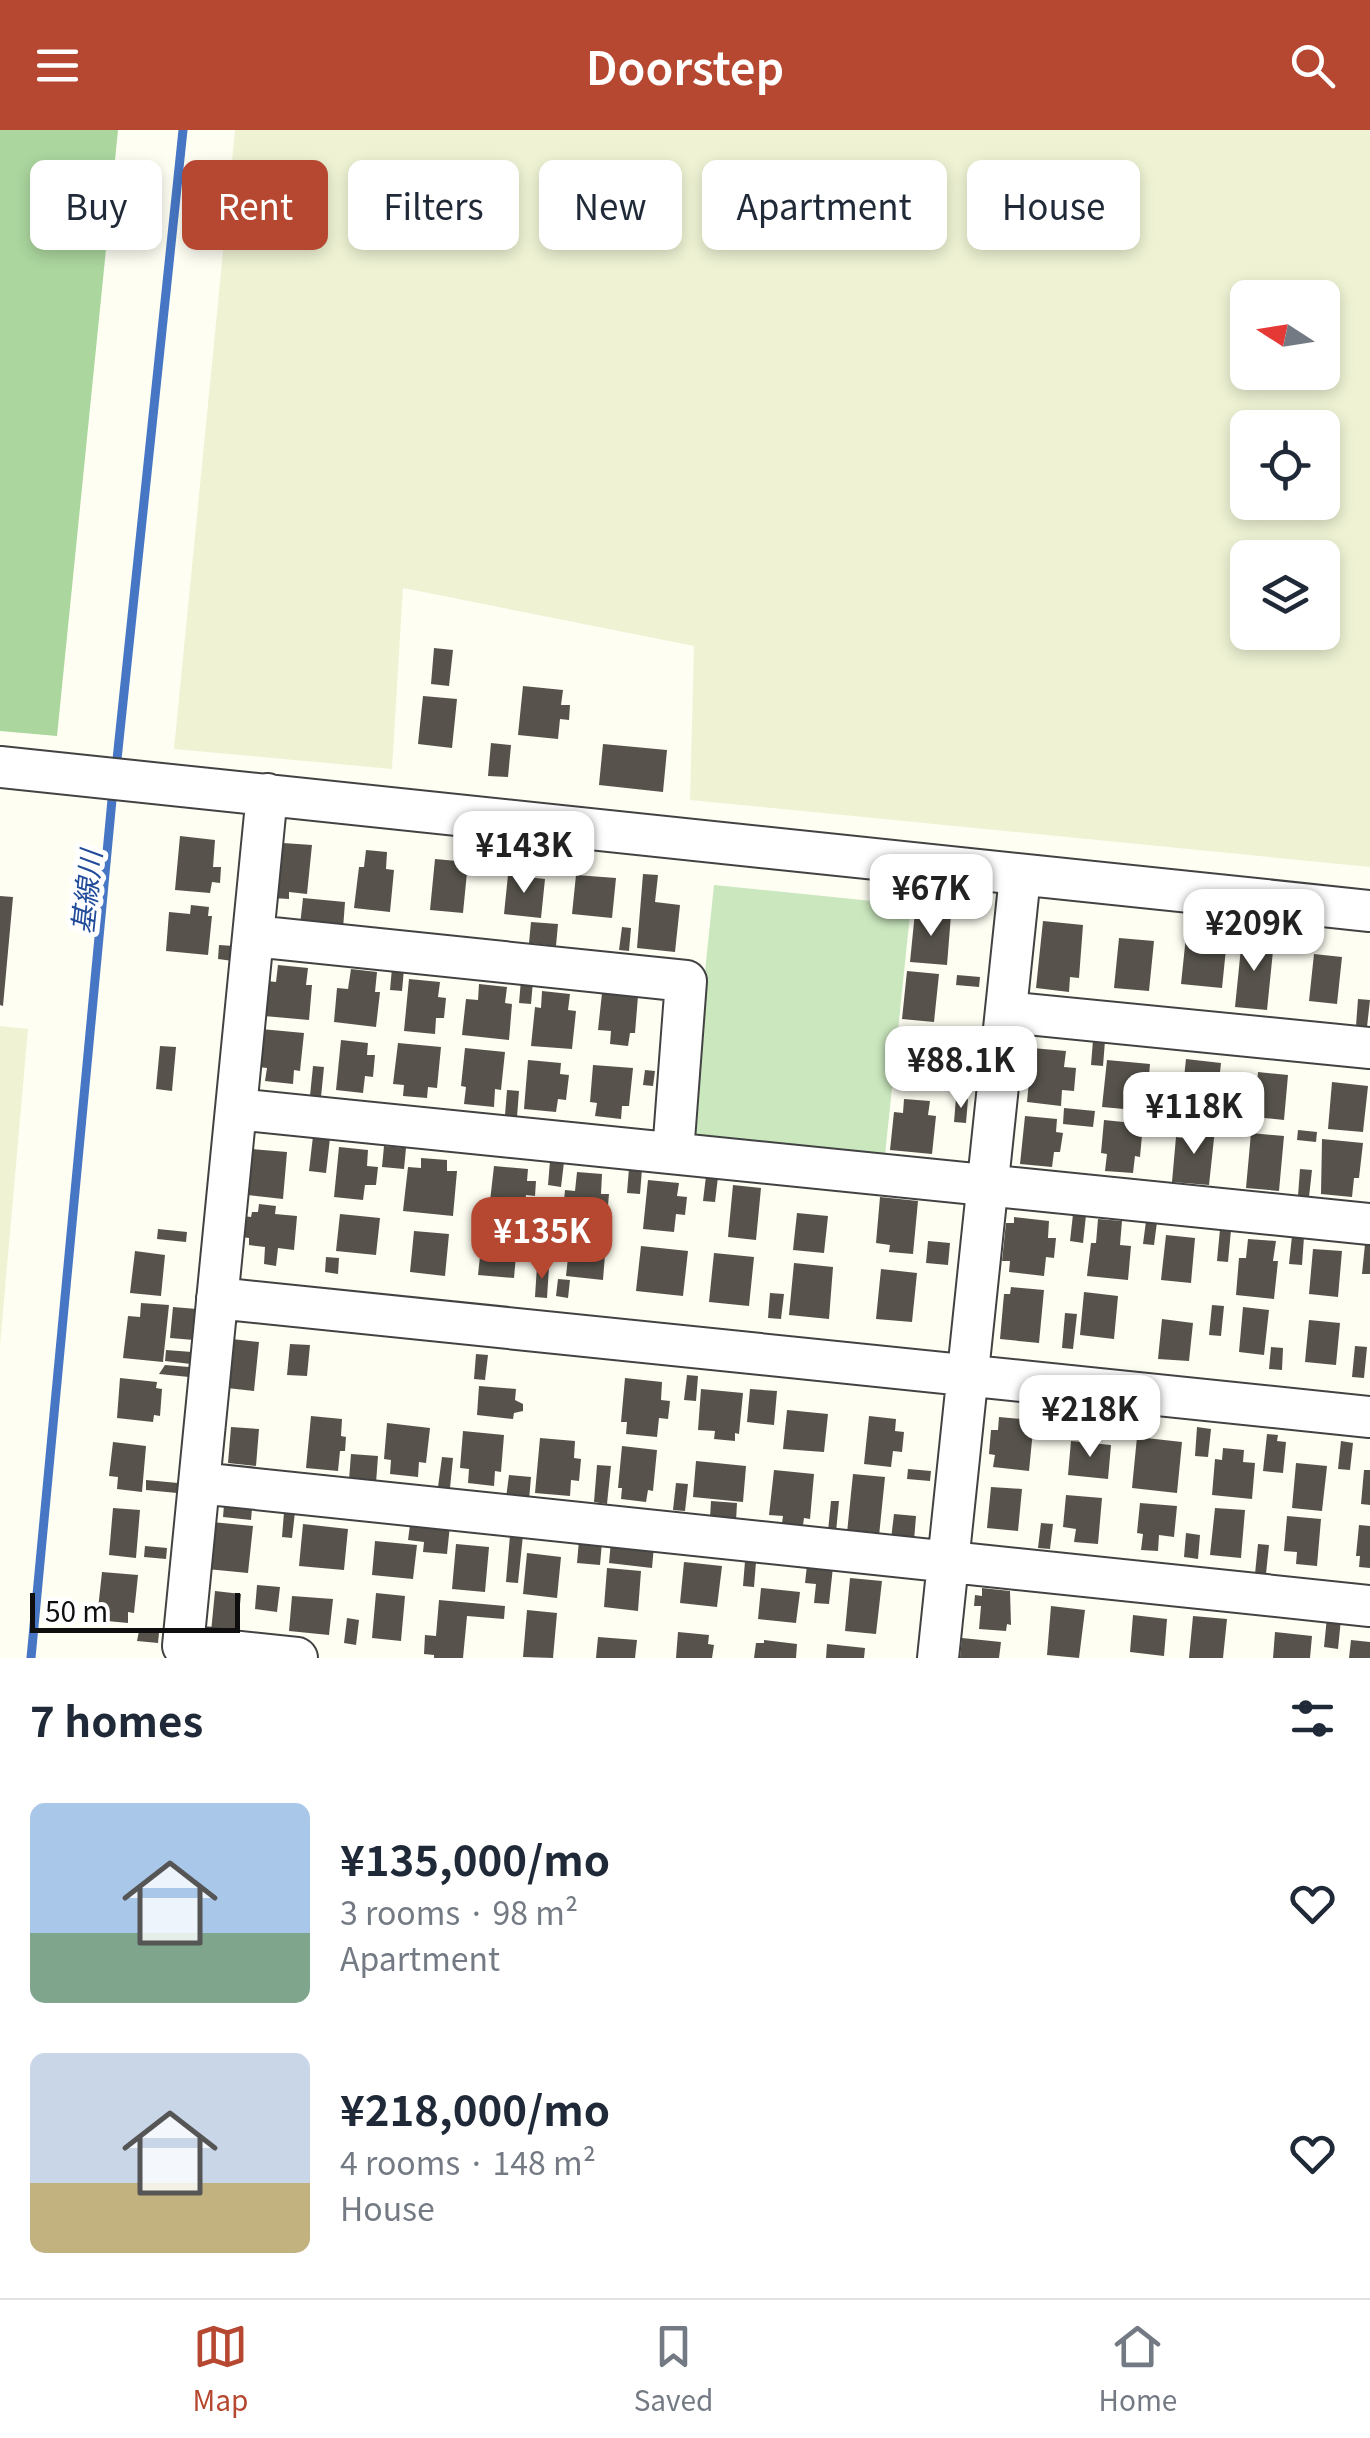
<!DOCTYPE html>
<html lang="en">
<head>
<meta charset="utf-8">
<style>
	:root { --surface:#fff; --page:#f2f2f3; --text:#1f2937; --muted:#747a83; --line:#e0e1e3; --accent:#b64730 }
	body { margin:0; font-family:Georgia,"Noto Sans JP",serif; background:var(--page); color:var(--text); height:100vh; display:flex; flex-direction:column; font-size:38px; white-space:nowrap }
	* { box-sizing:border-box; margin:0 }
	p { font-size:32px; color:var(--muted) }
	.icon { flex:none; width:55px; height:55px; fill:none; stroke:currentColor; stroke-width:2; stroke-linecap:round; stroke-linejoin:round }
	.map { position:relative; height:1528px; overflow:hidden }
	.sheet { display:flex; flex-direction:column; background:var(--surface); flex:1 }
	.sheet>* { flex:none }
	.top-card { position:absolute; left:30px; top:30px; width:1310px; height:90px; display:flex; gap:20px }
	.needle { width:65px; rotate:282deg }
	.buttons { position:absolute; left:1230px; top:150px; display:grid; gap:20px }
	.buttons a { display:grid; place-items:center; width:110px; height:110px; border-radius:15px; background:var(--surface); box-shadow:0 5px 15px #0003; font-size:50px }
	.scale { position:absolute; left:30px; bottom:25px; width:210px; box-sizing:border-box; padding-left:10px; border:5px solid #0f0f0f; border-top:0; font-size:28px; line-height:35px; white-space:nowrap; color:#0f0f0f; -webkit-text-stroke:8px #fff; paint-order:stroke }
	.price { position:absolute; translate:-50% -85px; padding:0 22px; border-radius:20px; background:#fff; color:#222; font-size:32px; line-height:65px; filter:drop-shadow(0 2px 5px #0008) }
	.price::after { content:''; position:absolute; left:50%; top:60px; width:30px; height:22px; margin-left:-15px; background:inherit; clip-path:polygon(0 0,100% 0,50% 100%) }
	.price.current { background:var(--accent); color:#fff }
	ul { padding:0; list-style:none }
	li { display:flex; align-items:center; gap:30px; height:250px; padding:0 30px }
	li span { display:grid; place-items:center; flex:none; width:280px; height:200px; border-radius:15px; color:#555 }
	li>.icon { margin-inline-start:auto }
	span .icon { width:120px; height:120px; fill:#fffc; stroke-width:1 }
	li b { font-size:42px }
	h2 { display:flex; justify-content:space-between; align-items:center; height:120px; padding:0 30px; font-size:42px }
	.pill { padding:0 35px; border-radius:15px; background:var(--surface); box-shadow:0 5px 15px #0003; font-size:35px; line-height:90px }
	.pill.current { background:var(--accent); color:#fff }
	header { display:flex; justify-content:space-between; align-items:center; height:130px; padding:0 30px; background:var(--accent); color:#fff; font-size:45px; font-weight:600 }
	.tabs { display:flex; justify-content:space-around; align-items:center; height:140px; border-top:2px solid var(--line); background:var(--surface); font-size:28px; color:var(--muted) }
	.tabs a { display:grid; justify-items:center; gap:5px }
	.tabs .current { color:var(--accent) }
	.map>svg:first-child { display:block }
</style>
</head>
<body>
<header><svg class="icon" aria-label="menu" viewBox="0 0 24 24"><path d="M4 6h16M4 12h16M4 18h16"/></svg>Doorstep<svg class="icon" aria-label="search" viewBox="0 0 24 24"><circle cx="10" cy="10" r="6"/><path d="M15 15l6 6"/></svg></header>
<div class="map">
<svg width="1370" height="1528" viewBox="0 0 1370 1528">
	<rect width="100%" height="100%" fill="#fefef3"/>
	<path fill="#eff3d4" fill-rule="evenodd" d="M235 0H1370V737L690 670 694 516 403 458 392 639 174 619ZM1248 168H1322V242H1248ZM1248 298H1322V372H1248ZM1248 428H1322V502H1248Z
		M0 896 28 899 0 1216Z"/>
	<path fill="#cae7be" d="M714 755 911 775 885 1025 697 1006 689 996Z"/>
	<path fill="#abd69e" d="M0 0H118L57 606 0 601Z"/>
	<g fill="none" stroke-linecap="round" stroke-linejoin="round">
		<path stroke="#4777c4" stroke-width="9" d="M116 639 183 0
			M31 1528 113 659"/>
	</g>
	<path fill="#57534c" d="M434 518 453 520 449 556 431 554Z
		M523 556 563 560 561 575H570L569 590 560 589 558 609 518 605Z
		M423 566 457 569 452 618 418 614Z
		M491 613 511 615 508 647 488 646Z
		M603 614 667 620 663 662 599 655Z
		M180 706 215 710 213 737H221L220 753 212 752 210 763 175 760Z
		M283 713 312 715 307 764 289 762V769L272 768 275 734H281Z
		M366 720 387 722 386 739 394 740 390 782 354 778 359 737H364Z
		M435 729 468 732 463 783 430 780Z
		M643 744 658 745 655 772 680 775 675 822 637 818Z
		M508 745 545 749 541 788 504 784Z
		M576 745 616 748 612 788 572 784Z
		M0 766 13 767 3 876 0 875Z
		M303 768 345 772 343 799 300 795Z
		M191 775 209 777 208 786H212L208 825 166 821 169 782 190 784Z
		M915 782 951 785 947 835 910 832Z
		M1043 791 1083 795 1079 848 1070 847 1069 862 1036 858Z
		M531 792 558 794 556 816 529 813Z
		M622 797 631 798 629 821 619 820Z
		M1186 806 1227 809 1222 858 1181 854Z
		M1119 808 1154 811 1149 861 1114 858Z
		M1242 808 1274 811 1267 880 1235 877Z
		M219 815 234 816 233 831 218 829Z
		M1314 824 1342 827 1337 874 1309 871Z
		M278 835 308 838 306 855H312L309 890 264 886 267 851 276 852Z
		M392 838 404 839 402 861 390 860Z
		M351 839 377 842 375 862H380L376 897 334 892 337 858 348 859Z
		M907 841 939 844 934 892 902 889Z
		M957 845 980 847 979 857 956 855Z
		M409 849 440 852 438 867 446 868 444 888H436L435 904 404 901Z
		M521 850 533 851 531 874 519 873Z
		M479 854 507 857 505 873 512 874 509 910 462 905 466 869 478 870Z
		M542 861 570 864 568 880 576 881 572 919 531 916 535 877 541 878Z
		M602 863 638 866 635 903H630L628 916 610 914 611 901 598 900Z
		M1358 869 1370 870 1367 897 1356 896Z
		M261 899 304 903 300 941 294 940 293 954 265 951 267 938 258 937Z
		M901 904 939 908 934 959 896 955Z
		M341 910 368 913 367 925H375L373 947 365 946 363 963 336 960Z
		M1093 910 1105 911 1103 936 1091 935Z
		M398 913 441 917 437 958 428 957 427 968 403 966 404 955 393 954Z
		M160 916 176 917 172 961 156 959Z
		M465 918 505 922 501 960 495 959 494 977 464 974 466 957 461 956Z
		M1032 918 1066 921 1064 937 1076 938 1074 961 1062 960 1061 976 1027 972Z
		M1186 929 1221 933 1216 979 1181 976Z
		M528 930 561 933 560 944 569 945 566 970 558 969 556 982 524 979Z
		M1107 930 1150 934 1146 981 1102 977Z
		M593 935 633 938 629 976H622L621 989 595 986 597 973 590 972Z
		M313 936 324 937 321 967 310 966Z
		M645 940 655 941 653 956 643 955Z
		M1258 942 1288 945 1284 990 1254 987Z
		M1332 952 1368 956 1363 1002 1328 999Z
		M507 960 519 961 517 987 505 985Z
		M956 968 968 969 966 993 954 992Z
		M904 969 930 971 928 985 936 986 932 1024 890 1020 894 982 903 983Z
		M1064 978 1095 981 1093 997 1063 994Z
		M1025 986 1057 989 1056 1002 1063 1003 1060 1022H1054L1052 1037 1020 1034Z
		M1104 990 1143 994 1140 1027 1135 1026 1133 1043 1105 1041 1107 1024 1101 1023Z
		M1190 996 1215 999 1209 1055 1172 1052 1176 1007 1189 1009Z
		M1298 1000 1317 1002 1316 1012 1297 1010Z
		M1251 1003 1284 1006 1279 1061 1246 1058Z
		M313 1006 330 1008 326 1043 309 1041Z
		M1322 1009 1363 1013 1359 1048H1354L1352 1067 1321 1064Z
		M384 1016 406 1018 404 1039 382 1037Z
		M339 1017 368 1020 367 1036 378 1037 376 1055H365L363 1070 334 1067Z
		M252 1019 287 1022 283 1069 248 1065Z
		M421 1028 447 1030V1041H457L453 1086 403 1081 408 1037 421 1038Z
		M550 1031 564 1032 561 1057 548 1055Z
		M494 1036 528 1039 527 1051H536L535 1066 526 1065 524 1083 489 1080Z
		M629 1038 642 1039 640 1064 627 1063Z
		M1300 1039 1312 1040 1309 1067 1298 1066Z
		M577 1042 602 1044 601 1064H609L606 1098 562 1094 565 1060 575 1061Z
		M706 1046 718 1047 715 1072 703 1071Z
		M648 1050 679 1053 677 1066 687 1067 685 1085 676 1084 674 1102 643 1099Z
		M733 1055 761 1058 756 1110 728 1107Z
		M880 1067 918 1071 913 1124 889 1122 890 1115 876 1113Z
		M259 1074 276 1076 275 1084 297 1086 294 1120 278 1118 276 1136 264 1134 265 1117 249 1115V1108L241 1107 243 1086 251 1087 252 1082H258Z
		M797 1083 828 1086 824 1123 793 1120Z
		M340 1084 380 1088 376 1125 336 1121Z
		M1073 1084 1086 1085 1083 1113 1070 1111Z
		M1014 1087 1049 1091 1048 1108H1056L1054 1128 1046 1127 1044 1146 1009 1142 1010 1131H1002L1006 1093H1014Z
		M1098 1089 1122 1091 1120 1115 1131 1116 1128 1150 1087 1146 1091 1113H1096Z
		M1146 1091 1157 1092 1154 1115 1143 1114Z
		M483 1098 518 1102 514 1148 478 1145Z
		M158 1099 187 1102 186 1112 157 1109Z
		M1220 1099 1231 1100 1228 1132 1217 1131Z
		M414 1101 449 1104 445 1146 410 1142Z
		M1166 1105 1195 1108 1191 1153 1161 1150Z
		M1292 1106 1304 1107 1302 1135 1289 1134Z
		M570 1109 606 1112 603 1150 566 1146Z
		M1248 1109 1276 1111 1273 1131H1278L1274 1169 1236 1165 1239 1128H1246Z
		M928 1111 950 1113 948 1135 926 1133Z
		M1365 1114H1370V1144H1362Z
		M641 1116 688 1121 683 1166 636 1161Z
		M1313 1119 1342 1121 1338 1167 1309 1164Z
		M135 1121 165 1125 161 1166 130 1163Z
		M714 1123 754 1127 749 1176 709 1172Z
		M326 1127 339 1128 338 1144 325 1142Z
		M794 1133 833 1137 829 1189 789 1185Z
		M537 1136 549 1137 547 1168 535 1167Z
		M881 1139 917 1143 912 1192 876 1189Z
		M558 1149 570 1150 568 1168 556 1166Z
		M1011 1157 1044 1160 1039 1213 1000 1209 1004 1164H1010Z
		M1084 1162 1118 1166 1114 1209 1080 1205Z
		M770 1163 784 1164 781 1189 768 1188Z
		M141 1173 169 1175 163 1232 123 1228 128 1186 140 1187Z
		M1212 1175 1224 1176 1221 1206 1209 1205Z
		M173 1177 197 1179 194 1210 170 1208Z
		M1243 1177 1269 1180 1264 1225 1239 1222Z
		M1065 1183 1077 1184 1073 1219 1062 1218Z
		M1162 1189 1193 1193 1189 1231 1158 1229Z
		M1309 1190 1340 1193 1336 1235 1305 1232Z
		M232 1209 259 1212 254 1261 227 1258Z
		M290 1214 310 1215 307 1246 287 1245Z
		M1355 1216 1367 1217 1364 1248 1352 1247Z
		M1271 1217 1283 1218 1282 1240 1269 1239Z
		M166 1220 192 1222 191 1234 165 1231Z
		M476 1224 488 1225 485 1250 474 1249Z
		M165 1235 189 1237V1247L159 1244Z
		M687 1245 698 1246 696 1271 684 1270Z
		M120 1248 157 1252 156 1258 162 1259 160 1286 154 1285 153 1292 117 1288Z
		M625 1248 662 1252 661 1270 670 1271 668 1289 659 1288 657 1307 626 1304 627 1292H621Z
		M479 1256 516 1259 515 1270 523 1274V1281L514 1283 513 1289 477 1285Z
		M701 1259 743 1263 739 1304 735 1303V1311L714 1309 715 1301 698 1300Z
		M750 1259 777 1261 774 1295 747 1292Z
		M787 1280 828 1284 824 1322 783 1319Z
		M311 1286 342 1289 341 1306 346 1307 345 1321H340L338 1341 306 1338Z
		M869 1286 896 1289 895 1301 904 1302 902 1322 893 1321 891 1337 864 1334Z
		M999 1287 1034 1290 1029 1341 993 1337 995 1325 989 1324 991 1300H998Z
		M387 1293 430 1298 426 1333 419 1332 418 1347 390 1344 391 1330 384 1329Z
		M231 1297 259 1299 256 1336 228 1333Z
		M1197 1297 1211 1299 1208 1327 1195 1326Z
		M463 1301 504 1305 501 1342 495 1341 494 1356 468 1353 469 1339 460 1338Z
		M1267 1304 1278 1305 1277 1311 1286 1312 1283 1343 1263 1341Z
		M1137 1307 1182 1312 1177 1363 1132 1358Z
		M540 1308 575 1311 574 1328 581 1329 579 1351 571 1350 570 1366 535 1363Z
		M1071 1311 1111 1315 1108 1349 1068 1345Z
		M1341 1311 1353 1313 1350 1340 1338 1339Z
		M113 1312 146 1316 142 1362 117 1359 118 1347 109 1346Z
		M622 1316 657 1320 653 1361 648 1360 646 1372 621 1369 622 1358H618Z
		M1223 1318 1244 1320 1243 1332 1255 1333 1252 1369 1212 1365 1215 1329 1222 1330Z
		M351 1324 378 1326 376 1353 349 1350Z
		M442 1327 453 1328 450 1358 438 1357Z
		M696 1331 746 1336 743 1372 693 1367Z
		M1296 1333 1327 1336 1322 1381 1292 1378Z
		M597 1335 611 1336 607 1374 594 1372Z
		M908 1339 931 1341 930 1351 907 1349Z
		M774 1340 814 1344 810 1389 804 1388 803 1395 782 1393 783 1386 769 1385Z
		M1364 1340H1370V1375L1361 1374Z
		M853 1344 885 1347 879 1406 847 1403Z
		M509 1345 531 1347 529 1370 506 1368Z
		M146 1350 178 1353 177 1363 146 1360Z
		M676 1353 688 1354 685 1381 673 1380Z
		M991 1357 1022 1359 1018 1401 987 1398Z
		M1066 1365 1102 1368 1098 1414 1074 1412 1076 1399 1063 1397Z
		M711 1371 737 1373 736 1391 710 1388Z
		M831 1371H839L836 1402 828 1401Z
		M1140 1373 1177 1376 1174 1407 1159 1405 1158 1421 1141 1420 1143 1404 1137 1403Z
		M224 1375 252 1378 251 1390 223 1387Z
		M113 1378 140 1380 136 1428 109 1425Z
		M1215 1378 1245 1380 1241 1428 1210 1425Z
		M284 1382H295L292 1408 282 1407Z
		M894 1384 916 1386 914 1411 891 1409Z
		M1287 1386 1321 1389 1317 1436 1296 1434 1297 1422 1284 1421Z
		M212 1392 253 1396 248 1443 207 1439Z
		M1041 1393 1053 1394 1050 1419 1038 1418Z
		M303 1394 348 1399 344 1440 299 1436Z
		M410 1395H450L447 1424 423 1422 424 1412 408 1410Z
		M1359 1395 1370 1396V1438L1359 1437 1360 1426H1356Z
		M1186 1403 1200 1405 1198 1429 1184 1427Z
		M510 1405H523L518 1453 506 1452Z
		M579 1410 602 1412 600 1435 577 1433Z
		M375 1411 417 1415 413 1449 372 1445Z
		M611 1411 654 1416 652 1438 609 1433Z
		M456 1414 489 1417 485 1462 452 1459Z
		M1258 1414 1269 1415 1266 1444H1255Z
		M145 1416 167 1418 166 1429 144 1427Z
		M527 1423 561 1427 557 1468 523 1464Z
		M745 1431 756 1432 754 1457 743 1456Z
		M684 1432 722 1436 717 1477 680 1473Z
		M807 1435 833 1437 829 1474 814 1473 816 1454 805 1453Z
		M607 1438 641 1441 638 1481 604 1477Z
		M102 1442 138 1445 134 1483 128 1482V1493L107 1491 108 1480 98 1479Z
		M850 1448 882 1451 876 1504 845 1501Z
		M257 1455 280 1457 277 1482 255 1479Z
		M761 1458 800 1462 796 1493 758 1489Z
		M982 1458 1010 1461 1011 1495 1007 1494 1006 1501 979 1499 981 1476H974L975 1465 982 1466Z
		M215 1461 241 1464 237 1505 211 1502Z
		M376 1463 405 1466 401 1511 372 1508Z
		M292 1466 333 1469 329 1505 289 1501Z
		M439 1470 505 1476 504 1489 467 1486 463 1528H434V1525L424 1524 425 1505 436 1506Z
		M1051 1476 1085 1480 1079 1528 1047 1525Z
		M527 1480 557 1483 553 1528 523 1527Z
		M1133 1485 1167 1489 1164 1526 1130 1522Z
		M1193 1486 1227 1489 1223 1528H1189Z
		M1327 1487 1341 1489 1338 1519 1324 1517Z
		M347 1488 359 1490 356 1515 344 1513Z
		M139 1501 159 1503 158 1513 137 1511Z
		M678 1502 709 1505 708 1514 714 1515 712 1528H676Z
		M1275 1502 1312 1506 1310 1528H1273Z
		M598 1507 637 1510 635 1528H596Z
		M962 1508 1001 1512 999 1528H960Z
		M764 1510 797 1514 796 1528H754L756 1513H764Z
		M1351 1510 1370 1512V1528H1349Z
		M827 1514 865 1518 864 1528H826Z"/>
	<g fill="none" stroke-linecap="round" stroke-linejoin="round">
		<g stroke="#424242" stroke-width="44">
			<path id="minor" d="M0 637 1370 781
				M267 664 183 1516 297 1528
				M253 806 686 851 673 1023
				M1006 882 1370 918
				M236 979 1370 1094
				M217 1168 1370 1287
				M199 1353 1370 1476
				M938 1528 1020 746"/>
		</g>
		<use href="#minor" stroke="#fff" stroke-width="40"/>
	</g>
	<g text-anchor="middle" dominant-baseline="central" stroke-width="10" stroke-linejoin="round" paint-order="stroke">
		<g font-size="28" font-style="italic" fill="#214b99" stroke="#fff">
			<text transform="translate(85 762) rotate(-84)">基線川</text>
		</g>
	</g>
</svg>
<div class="buttons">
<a><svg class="needle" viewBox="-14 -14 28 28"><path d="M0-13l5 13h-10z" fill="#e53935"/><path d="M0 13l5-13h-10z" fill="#747a83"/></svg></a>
<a><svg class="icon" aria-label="locate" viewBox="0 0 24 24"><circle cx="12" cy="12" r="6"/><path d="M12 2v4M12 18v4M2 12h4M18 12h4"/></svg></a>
<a><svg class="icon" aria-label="layers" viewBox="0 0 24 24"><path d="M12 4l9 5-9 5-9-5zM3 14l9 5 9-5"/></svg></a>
</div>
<div class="scale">50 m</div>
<b class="price" style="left:524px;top:766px">¥143K</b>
<b class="price" style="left:931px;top:809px">¥67K</b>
<b class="price" style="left:1254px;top:844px">¥209K</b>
<b class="price" style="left:961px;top:981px">¥88.1K</b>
<b class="price" style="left:1194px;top:1027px">¥118K</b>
<b class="price current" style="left:542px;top:1152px">¥135K</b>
<b class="price" style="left:1090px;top:1330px">¥218K</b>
<div class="top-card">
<a class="pill">Buy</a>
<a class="pill current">Rent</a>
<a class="pill">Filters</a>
<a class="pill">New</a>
<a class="pill">Apartment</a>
<a class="pill">House</a>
</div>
</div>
<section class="sheet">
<h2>7 homes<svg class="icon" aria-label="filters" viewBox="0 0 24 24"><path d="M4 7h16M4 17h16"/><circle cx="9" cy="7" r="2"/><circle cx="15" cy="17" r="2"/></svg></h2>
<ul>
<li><span style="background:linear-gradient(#a9c7e8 65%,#7fa58c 0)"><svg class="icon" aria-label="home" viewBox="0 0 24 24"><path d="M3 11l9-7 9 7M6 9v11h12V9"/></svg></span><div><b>¥135,000/mo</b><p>3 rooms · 98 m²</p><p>Apartment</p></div><svg class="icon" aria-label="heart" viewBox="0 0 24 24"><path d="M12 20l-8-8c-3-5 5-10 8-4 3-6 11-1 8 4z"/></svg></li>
<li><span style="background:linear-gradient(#c9d6e8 65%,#c2b280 0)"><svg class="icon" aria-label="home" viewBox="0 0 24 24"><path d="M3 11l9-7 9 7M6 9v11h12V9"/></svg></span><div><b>¥218,000/mo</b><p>4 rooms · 148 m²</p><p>House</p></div><svg class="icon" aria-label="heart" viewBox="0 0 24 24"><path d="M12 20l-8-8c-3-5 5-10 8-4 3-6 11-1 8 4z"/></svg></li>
</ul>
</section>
<nav class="tabs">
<a class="current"><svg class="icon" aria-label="map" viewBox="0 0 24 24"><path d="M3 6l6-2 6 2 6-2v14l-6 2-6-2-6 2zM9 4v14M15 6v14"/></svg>Map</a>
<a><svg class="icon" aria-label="saved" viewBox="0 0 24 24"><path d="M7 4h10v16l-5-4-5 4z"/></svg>Saved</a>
<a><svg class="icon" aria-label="home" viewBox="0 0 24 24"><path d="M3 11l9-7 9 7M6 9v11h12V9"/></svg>Home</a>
</nav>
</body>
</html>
